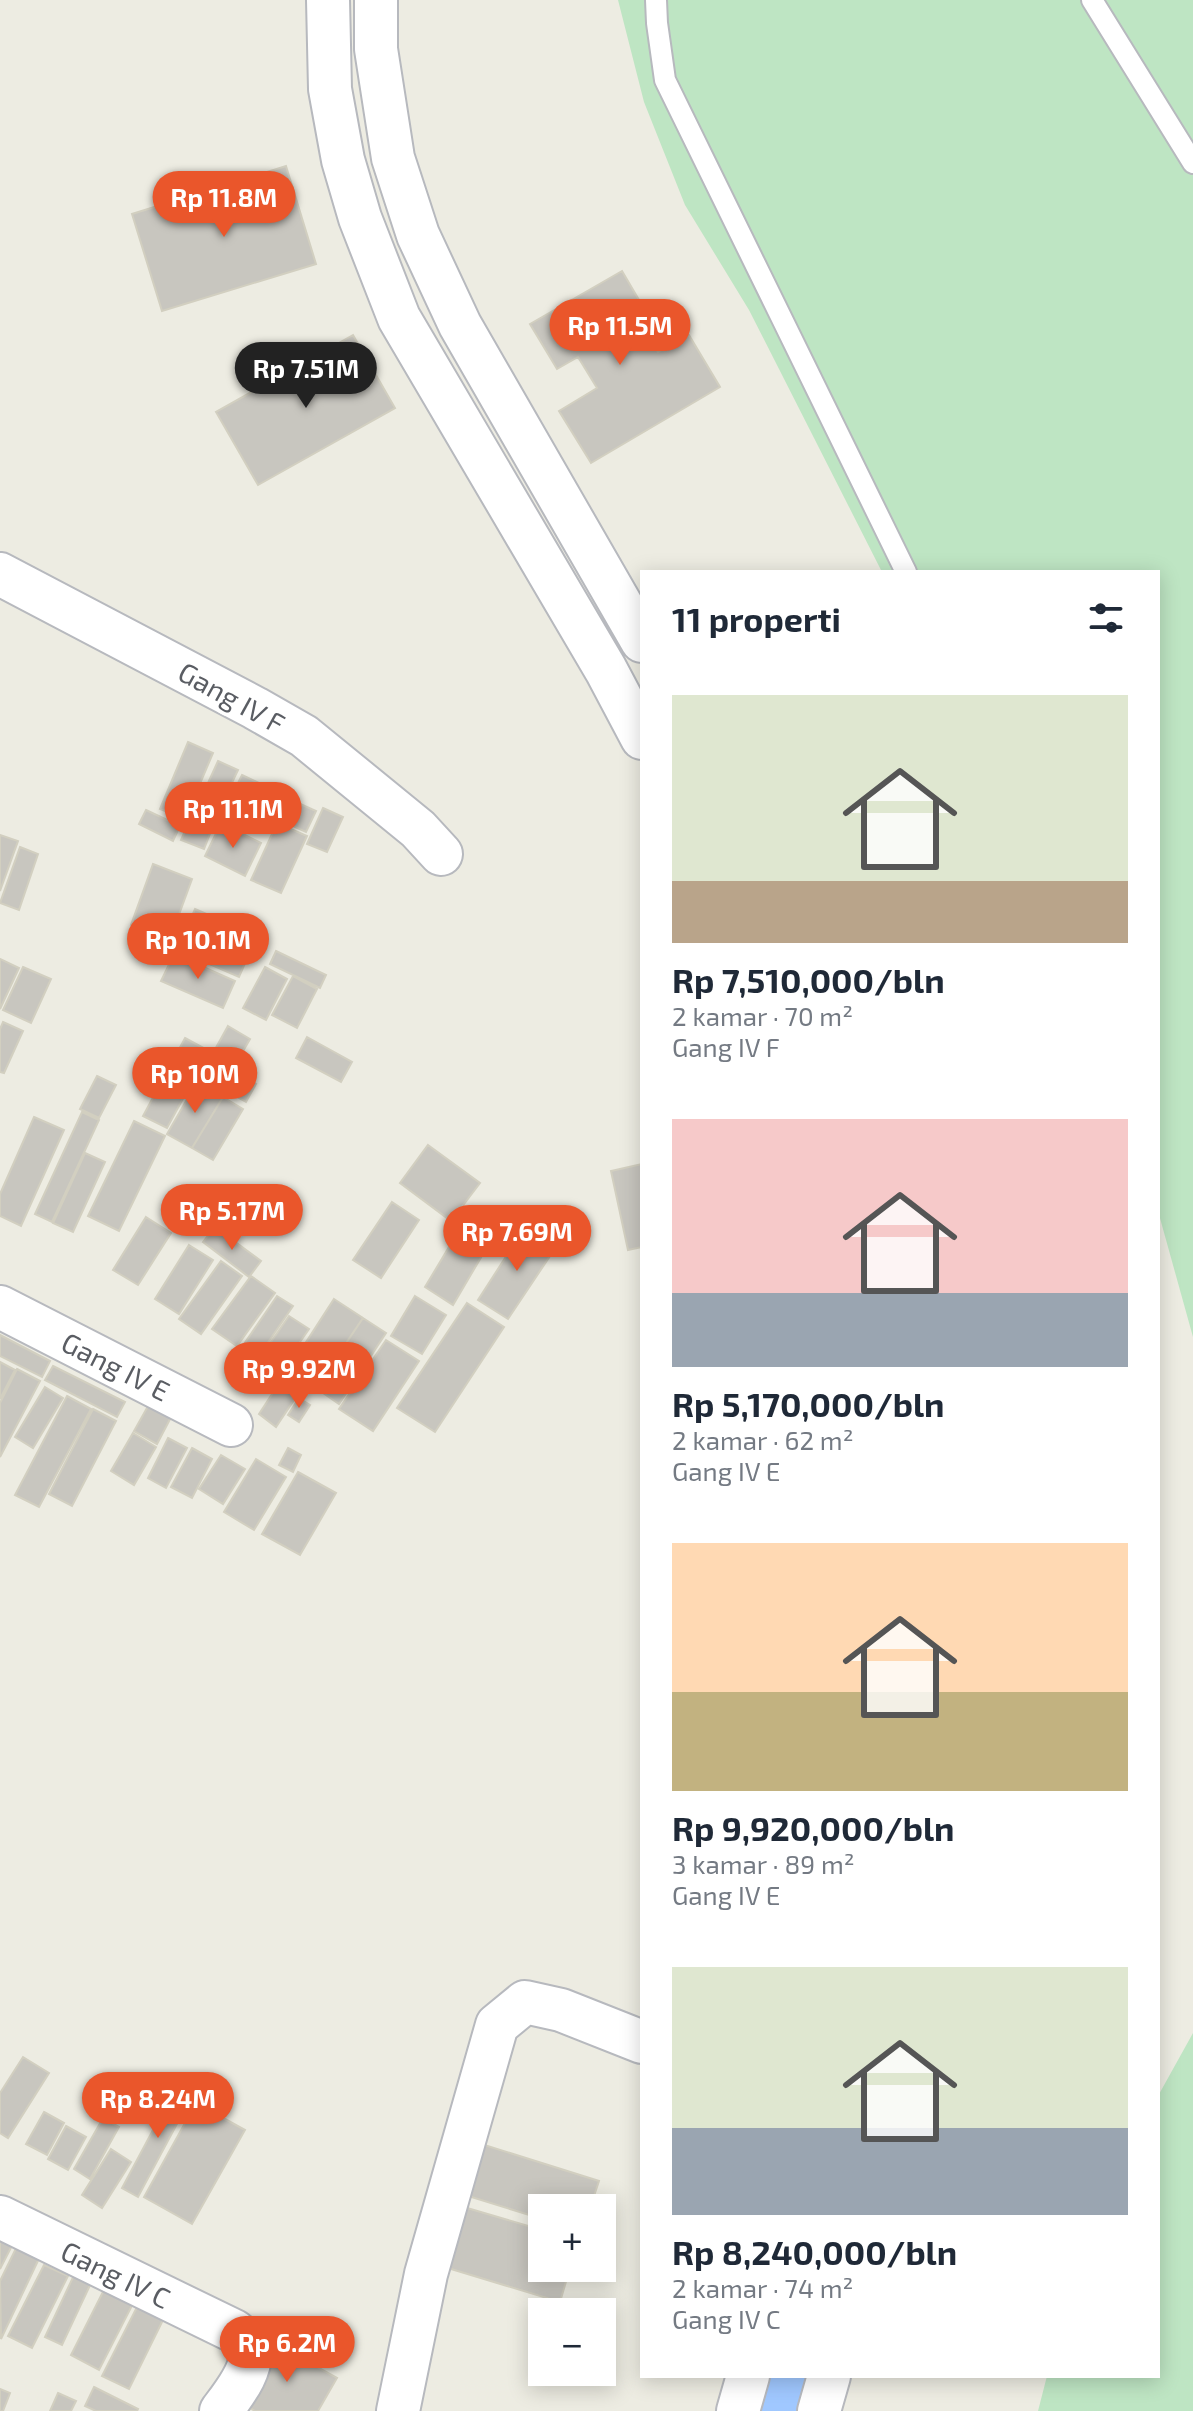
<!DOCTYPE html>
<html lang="id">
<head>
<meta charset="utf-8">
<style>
	:root { --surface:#fff; --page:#f6f6f7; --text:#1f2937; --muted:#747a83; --accent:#ea562b }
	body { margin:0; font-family:"Exo 2",sans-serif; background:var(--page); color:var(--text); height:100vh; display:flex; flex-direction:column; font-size:30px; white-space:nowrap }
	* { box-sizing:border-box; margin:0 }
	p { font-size:26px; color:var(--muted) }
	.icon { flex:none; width:44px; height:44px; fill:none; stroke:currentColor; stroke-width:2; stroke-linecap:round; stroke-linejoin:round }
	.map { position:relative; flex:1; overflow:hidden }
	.panel { position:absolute; left:640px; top:570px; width:520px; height:1808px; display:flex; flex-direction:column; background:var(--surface); border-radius:0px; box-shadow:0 4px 20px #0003 }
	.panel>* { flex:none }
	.tools { position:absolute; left:528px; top:2194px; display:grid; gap:16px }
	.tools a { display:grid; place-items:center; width:88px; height:88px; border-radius:0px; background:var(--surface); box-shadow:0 4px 20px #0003; font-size:40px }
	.price { position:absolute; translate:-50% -68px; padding:0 18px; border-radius:28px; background:var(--accent); color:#fff; font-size:26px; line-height:52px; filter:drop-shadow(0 2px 4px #0008) }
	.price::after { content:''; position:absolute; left:50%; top:48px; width:24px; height:18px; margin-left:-12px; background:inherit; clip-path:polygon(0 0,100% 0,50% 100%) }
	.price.current { background:#222; color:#fff }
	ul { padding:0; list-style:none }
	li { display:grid; align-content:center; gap:16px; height:424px; padding:0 32px }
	li span { display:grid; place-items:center; height:248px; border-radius:0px; color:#555 }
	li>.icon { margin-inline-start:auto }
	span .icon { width:144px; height:144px; fill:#fffc; stroke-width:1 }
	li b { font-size:34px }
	h2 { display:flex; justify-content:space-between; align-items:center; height:96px; padding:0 32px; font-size:34px }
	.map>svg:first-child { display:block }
</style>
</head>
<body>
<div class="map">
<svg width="1193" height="2411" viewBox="0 0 1193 2411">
	<rect width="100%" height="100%" fill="#edece2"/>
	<path fill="#bee5c3" d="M618 0H1193V1337L1158 1211V572H882L749 310 685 205 644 102Z
		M1193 2033V2411H1038L1047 2376H1158V2096Z"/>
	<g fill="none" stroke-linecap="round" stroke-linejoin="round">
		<path stroke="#a0c8ff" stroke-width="68" d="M765 2411 773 2376"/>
	</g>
	<path fill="#c8c6bf" stroke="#d2cfc0" stroke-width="2" d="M286 166 316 264 162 311 132 214Z
		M622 271 649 317 640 323 658 352 689 335 720 387 591 463 559 411 597 388 578 357 557 369 530 324Z
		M353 335 395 408 258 485 216 412Z
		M188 742 213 753 185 819 160 809Z
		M218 761 238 770 222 804 203 794Z
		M242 775 282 794 267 826 226 807Z
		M287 798 316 811 306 832 277 819Z
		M323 808 343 817 327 852 307 844Z
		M146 810 180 826 173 841 139 824Z
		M191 817 213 826 204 849 181 840Z
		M221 823 261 843 245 876 205 856Z
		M277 823 307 836 281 893 251 880Z
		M0 835 18 841 0 891Z
		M20 847 38 854 19 910 0 903Z
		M153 864 192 879 170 939 131 925Z
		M195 909 257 936 239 977 177 950Z
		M276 951 326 975 320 988 270 964Z
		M174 954 235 981 223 1008 161 981Z
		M0 959 19 968 0 1009Z
		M23 967 51 979 31 1023 3 1010Z
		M265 967 287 979 266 1020 243 1008Z
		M293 976 317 989 297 1028 272 1015Z
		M3 1022 23 1031 4 1073 0 1072V1029Z
		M228 1026 250 1039 235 1065 213 1053Z
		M307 1037 352 1062 341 1082 296 1058Z
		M185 1038 209 1051 167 1128 143 1116Z
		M214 1060 256 1084 246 1102 203 1078Z
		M97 1076 116 1085 99 1118 80 1109Z
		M197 1082 223 1097 192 1148 167 1134Z
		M223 1097 243 1109 213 1160 192 1148Z
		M82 1112 99 1120 52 1222 35 1214Z
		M34 1117 64 1130 21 1226 0 1216V1194Z
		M134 1121 165 1136 119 1231 88 1216Z
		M428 1145 480 1183 451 1221 400 1183Z
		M85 1153 105 1162 73 1232 53 1223Z
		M642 1164V1247L628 1250 611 1171Z
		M392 1202 419 1220 381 1278 353 1260Z
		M146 1217 171 1233 138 1285 113 1270Z
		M215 1227 261 1261 249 1277 203 1242Z
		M525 1227 556 1247 508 1319 478 1300Z
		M455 1237 483 1254 453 1305 425 1287Z
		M189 1245 213 1260 179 1314 155 1299Z
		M221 1261 242 1276 201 1334 179 1319Z
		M251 1276 275 1293 237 1346 212 1329Z
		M277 1296 293 1306 258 1357 242 1347Z
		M415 1296 446 1315 422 1354 391 1336Z
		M334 1299 363 1318 316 1388 288 1370Z
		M467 1303 504 1327 435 1432 397 1408Z
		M289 1316 309 1329 279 1372 259 1359Z
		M363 1318 386 1333 339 1404 316 1388Z
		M0 1335 50 1361 42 1377 0 1356Z
		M386 1340 419 1361 373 1431 339 1409Z
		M0 1362 15 1370 0 1399Z
		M53 1366 125 1402 117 1417 45 1380Z
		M17 1369 40 1381 0 1457V1403Z
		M280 1382 298 1394 276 1427 259 1414Z
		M45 1387 63 1398 33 1448 15 1437Z
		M157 1390 179 1402 157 1444 134 1431Z
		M67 1396 91 1409 39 1507 15 1495Z
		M299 1398 310 1405 299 1422 288 1415Z
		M93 1409 116 1421 72 1506 49 1494Z
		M133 1433 156 1447 134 1485 111 1471Z
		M168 1438 187 1448 166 1488 148 1478Z
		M192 1448 212 1459 192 1498 171 1487Z
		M288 1448 301 1455 293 1472 279 1465Z
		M221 1455 245 1469 223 1504 199 1489Z
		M256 1459 286 1477 254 1530 224 1512Z
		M298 1472 336 1493 300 1555 262 1534Z
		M23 2057 49 2073 8 2138 0 2133V2093Z
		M178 2083 194 2092 138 2197 122 2188Z
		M196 2103 245 2130 192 2224 144 2197Z
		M44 2112 64 2123 47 2155 26 2144Z
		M103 2118 119 2127 90 2179 74 2169Z
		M66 2126 86 2137 68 2170 48 2159Z
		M478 2143 599 2181 590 2208H542V2219L462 2194Z
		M111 2149 131 2162 102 2208 82 2195Z
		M457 2205 542 2230V2268H570L560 2302 438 2265Z
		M0 2222 19 2232 0 2269Z
		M21 2238 44 2248 1 2339 0 2281Z
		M44 2265 68 2276 32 2348 8 2336Z
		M75 2273 92 2281 62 2345 45 2337Z
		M112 2274 141 2288 99 2370 71 2355Z
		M139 2303 165 2316 129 2389 102 2376Z
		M272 2342 337 2378 318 2411H255L238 2401Z
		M94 2387 138 2409 137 2411H96L85 2406Z
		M0 2389 10 2393 3 2411H0Z
		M58 2393 76 2401 71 2411H50Z"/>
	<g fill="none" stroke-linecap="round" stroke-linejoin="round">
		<g stroke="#b7b9be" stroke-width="24">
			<path id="service" d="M656 0 657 23 665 80 906 572
				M1092 0 1193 163"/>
		</g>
		<g stroke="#b7b9be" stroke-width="46">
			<path id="minor" d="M328 0 330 89 343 160 360 218 399 318 606 670 642 738
				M376 0V49L393 158 418 235 460 325 642 641
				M0 574 255 708 304 736 418 829 441 854
				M0 1307 231 1425
				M0 2217 234 2331C239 2335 246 2340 248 2345 257 2366 233 2395 221 2411
				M398 2411 426 2274 497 2025 525 2002 561 2010 642 2042
				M738 2411 748 2376
				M819 2411 829 2376"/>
		</g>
		<use href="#service" stroke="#fff" stroke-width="20"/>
		<use href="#minor" stroke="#fff" stroke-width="42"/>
	</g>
	<g text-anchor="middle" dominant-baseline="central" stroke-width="7" stroke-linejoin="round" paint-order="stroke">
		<g font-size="28" fill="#5a5d63" stroke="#fff">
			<text transform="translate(232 697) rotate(29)">Gang IV F</text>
			<text transform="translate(116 1366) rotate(27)">Gang IV E</text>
			<text transform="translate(116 2274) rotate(26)">Gang IV C</text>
		</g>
	</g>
</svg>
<div class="tools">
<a>+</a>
<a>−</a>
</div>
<b class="price" style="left:224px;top:239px">Rp 11.8M</b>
<b class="price" style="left:620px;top:367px">Rp 11.5M</b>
<b class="price current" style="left:306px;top:410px">Rp 7.51M</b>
<b class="price" style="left:233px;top:850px">Rp 11.1M</b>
<b class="price" style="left:198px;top:981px">Rp 10.1M</b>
<b class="price" style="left:195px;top:1115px">Rp 10M</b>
<b class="price" style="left:232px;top:1252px">Rp 5.17M</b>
<b class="price" style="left:517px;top:1273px">Rp 7.69M</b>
<b class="price" style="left:299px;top:1410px">Rp 9.92M</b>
<b class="price" style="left:158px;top:2140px">Rp 8.24M</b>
<b class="price" style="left:287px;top:2384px">Rp 6.2M</b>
<section class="panel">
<h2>11 properti<svg class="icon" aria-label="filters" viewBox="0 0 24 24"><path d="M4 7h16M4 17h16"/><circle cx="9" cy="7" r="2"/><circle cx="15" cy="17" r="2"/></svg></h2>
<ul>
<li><span style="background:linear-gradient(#dfe7d0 75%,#b9a48a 0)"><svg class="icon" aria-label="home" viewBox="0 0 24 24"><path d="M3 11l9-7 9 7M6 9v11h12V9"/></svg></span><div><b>Rp 7,510,000/bln</b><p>2 kamar · 70 m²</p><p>Gang IV F</p></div></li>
<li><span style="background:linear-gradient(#f6c9c9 70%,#9aa5b1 0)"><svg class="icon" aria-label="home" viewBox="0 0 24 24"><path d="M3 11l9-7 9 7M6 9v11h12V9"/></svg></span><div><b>Rp 5,170,000/bln</b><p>2 kamar · 62 m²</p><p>Gang IV E</p></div></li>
<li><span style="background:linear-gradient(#ffd9b3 60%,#c2b280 0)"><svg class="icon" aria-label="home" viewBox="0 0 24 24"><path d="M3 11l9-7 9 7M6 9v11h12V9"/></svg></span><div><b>Rp 9,920,000/bln</b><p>3 kamar · 89 m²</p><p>Gang IV E</p></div></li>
<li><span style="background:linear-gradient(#dfe7d0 65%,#9aa5b1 0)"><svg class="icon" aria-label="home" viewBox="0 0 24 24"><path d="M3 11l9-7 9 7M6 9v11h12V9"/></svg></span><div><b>Rp 8,240,000/bln</b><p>2 kamar · 74 m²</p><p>Gang IV C</p></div></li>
</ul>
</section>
</div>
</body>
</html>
